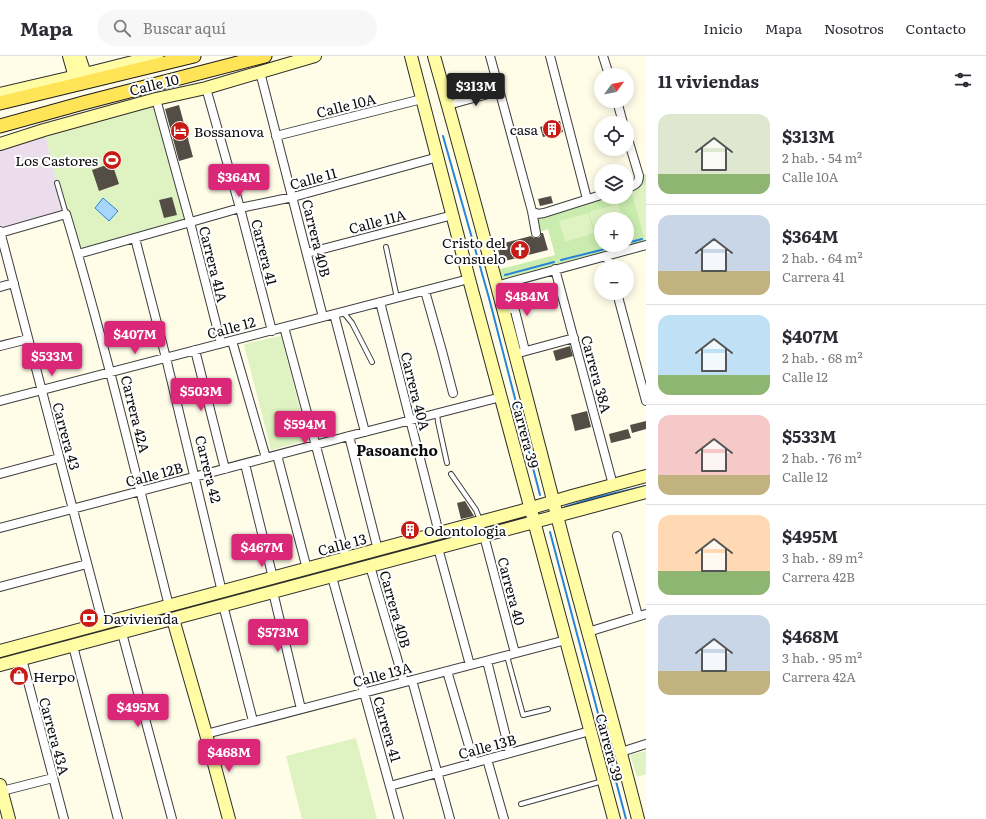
<!DOCTYPE html>
<html lang="es">
<head>
<meta charset="utf-8">
<style>
	:root { --surface:#fff; --page:#f7f7f7; --text:#2b2b33; --muted:#7c7c81; --line:#e1e1e2; --accent:#db2777 }
	body { margin:0; font-family:Literata,serif; background:var(--page); color:var(--text); height:100vh; display:flex; flex-direction:column; font-size:15px; white-space:nowrap }
	* { box-sizing:border-box; margin:0 }
	p { font-size:13px; color:var(--muted) }
	.icon { flex:none; width:22px; height:22px; fill:none; stroke:currentColor; stroke-width:2; stroke-linecap:round; stroke-linejoin:round }
	.map { position:relative; flex:1; overflow:hidden }
	.sheet { display:flex; flex-direction:column; background:var(--surface); width:340px }
	.sheet>* { flex:none }
	.needle { width:26px; rotate:57deg }
	.controls { position:absolute; left:594px; top:12px; display:grid; gap:8px }
	.controls a { display:grid; place-items:center; width:40px; height:40px; border-radius:50%; background:var(--surface); box-shadow:0 2px 10px #0003; font-size:20px }
	.price { position:absolute; translate:-50% -34px; padding:0 9px; border-radius:4px; background:var(--accent); color:#fff; font-size:13px; line-height:26px; filter:drop-shadow(0 1px 2px #0008) }
	.price::after { content:''; position:absolute; left:50%; top:24px; width:12px; height:9px; margin-left:-6px; background:inherit; clip-path:polygon(0 0,100% 0,50% 100%) }
	.price.current { background:#222; color:#fff }
	ul { padding:0; list-style:none }
	li { display:flex; align-items:center; gap:12px; height:100px; padding:0 12px }
	li+li { border-top:1px solid var(--line) }
	li span { display:grid; place-items:center; flex:none; width:112px; height:80px; border-radius:12px; color:#555 }
	li>.icon { margin-inline-start:auto }
	span .icon { width:48px; height:48px; fill:#fffc; stroke-width:1 }
	li b { font-size:17px }
	h2 { display:flex; justify-content:space-between; align-items:center; height:48px; padding:0 12px; font-size:17px }
	header { display:flex; align-items:center; gap:24px; box-sizing:border-box; height:56px; padding:0 20px; background:var(--surface); border-bottom:1px solid var(--line) }
	header strong { font-size:19px }
	nav { display:flex; gap:22px; margin-inline-start:auto; font-size:14px }
	.search { width:280px; height:36px; background:var(--page); display:flex; align-items:center; gap:10px; box-sizing:border-box; padding:0 14px; border-radius:22px; color:var(--muted); font-size:15px }
	main { display:flex; flex:1; min-height:0 }
	.map>svg:first-child { display:block }
</style>
</head>
<body>
<header>
<strong>Mapa</strong>
<div class="search"><svg class="icon" aria-label="search" viewBox="0 0 24 24"><circle cx="10" cy="10" r="6"/><path d="M15 15l6 6"/></svg>Buscar aquí</div>
<nav><a>Inicio</a><a>Mapa</a><a>Nosotros</a><a>Contacto</a></nav>
</header>
<main>
<div class="map">
<svg width="646" height="763" viewBox="0 0 646 763">
	<rect width="100%" height="100%" fill="#fffce8"/>
	<path fill="#ebddeb" d="M44 74 66 158 0 175V88Z"/>
	<path fill="#caedaf" fill-rule="evenodd" d="M646 118V129L631 133 646 187 496 230 493 215 555 199 548 173 536 177 537 158 601 141H627V132L639 120ZM601 163H627V189H601Z"/>
	<path fill="#def3c1" d="M156 43 190 166 78 198 57 127 44 74Z
		M646 129V187L631 133Z
		M618 148 622 163H601V175L595 177 589 156Z
		M588 157 594 177 565 186 559 165Z
		M281 280 308 384 271 394 244 288Z
		M356 682 377 763H302L286 700Z
		M646 695V718L637 721 630 699Z"/>
	<path fill="#a7d5fc" stroke="#2784da" d="M103 142 118 155 109 165 95 152Z"/>
	<g fill="none" stroke-linecap="round" stroke-linejoin="round">
		<path stroke="#2784da" stroke-width="2" d="M443 80 489 242 540 439
			M627 187 642 183
			M561 204 621 189
			M505 219 554 206
			M565 451 594 442 646 430
			M550 476 626 763"/>
	</g>
	<path fill="#544d46" d="M179 49 193 101 179 105 165 53Z
		M560 65 563 76 543 81 540 71Z
		M112 107 119 128 99 135 92 114Z
		M551 140 553 147 540 150 538 143Z
		M172 141 177 159 164 162 159 144Z
		M541 177H543L548 194 501 206 497 189 531 180 534 182H537L540 181Z
		M570 290 573 300 556 305 553 295Z
		M587 355 591 371 575 375 571 359Z
		M646 365V373L632 377 630 369Z
		M628 373 631 382 611 387 609 378Z
		M465 445 474 460 461 463 457 447Z"/>
	<g fill="none" stroke-linecap="round" stroke-linejoin="round">
		<g stroke="#3e3e3e" stroke-width="6">
			<path id="lane" d="M57 127 66 158
				M386 191 397 242
				M343 256 352 267 372 306
				M437 357 438 366 447 407
				M451 418 476 454 480 464
				M507 600 523 659 548 653
				M521 748 603 725"/>
		</g>
		<g stroke="#3e3e3e" stroke-width="10">
			<path id="street" d="M490 0 532 155 536 177
				M550 0 587 143
				M603 0 609 19
				M260 16 323 261
				M206 32 208 39 240 152 272 275
				M156 43 190 166 221 287
				M617 45 623 67
				M448 49 499 35
				M276 80 422 43
				M627 80 639 120C639 128 634 130 627 132
				M532 155 537 158 544 157 601 139
				M0 175 103 568
				M0 177 66 158C105 288 136 419 169 550
				M135 182 166 302 222 536
				M307 197 453 159
				M78 198 240 152 293 141 438 101
				M607 200 610 211
				M555 213 613 429
				M496 230 646 189
				M0 231 14 227
				M425 235 442 295 453 337
				M617 237 646 345
				M501 245 515 255 525 295
				M380 246 439 477
				M334 258 365 376
				M284 271 346 502
				M232 285 266 402
				M0 290 28 283
				M195 294 225 413
				M515 298 574 282
				M0 345 469 223
				M349 380 378 494
				M277 399 307 513
				M245 408 273 522
				M0 418 59 402
				M0 472 349 380 501 341
				M484 480 515 597
				M617 480 638 560
				M438 492 470 609
				M370 510 404 626
				M332 521 399 763
				M0 531 87 508
				M273 536 301 653
				M223 549 253 665
				M588 576 646 558
				M122 577 172 763
				M73 590 118 763
				M22 603 64 763
				M487 605 510 697
				M447 615 474 707
				M412 624 450 763
				M206 678 566 584
				M621 696 646 688
				M487 703 504 763
				M390 730 590 675
				M2 735 53 722"/>
		</g>
		<g stroke="#2d2d2d" stroke-width="14">
			<path id="secondary" d="M69 0 75 21
				M79 0 85 18
				M411 0 469 223 614 763
				M434 0C479 159 521 319 562 479 587 574 614 668 638 763
				M0 38 85 18 157 0
				M0 88 44 74 156 43 206 32 315 0
				M173 563 206 678 229 763
				M0 595 521 455 572 440 646 420
				M0 609 646 436
				M0 729 9 763"/>
		</g>
		<g stroke="#1c1c1c" stroke-width="15">
			<path id="primary" d="M0 47 194 0
				M0 70 83 47 265 0"/>
		</g>
		<use href="#lane" stroke="#fff" stroke-width="4"/>
		<use href="#street" stroke="#fff" stroke-width="8"/>
		<use href="#secondary" stroke="#fffca3" stroke-width="12"/>
		<use href="#primary" stroke="#ffe458" stroke-width="13"/>
	</g>
	<defs>
		<g id="building-disc" transform="scale(1)"><circle r="9.5" fill="#c71c16" stroke="#fff"/><path d="M-4-6H4V6H1V3H-1V6H-4ZM-2.5-4.3h1.7v1.8h-1.7ZM.8-4.3h1.7v1.8H.8ZM-2.5-1h1.7V.8h-1.7ZM.8-1h1.7V.8H.8Z" fill="#fff"/></g>
		<g id="hotel-disc" transform="scale(1)"><circle r="9.5" fill="#c71c16" stroke="#fff"/><path d="M-6-4.5h1.5V1H6V5H4.5V3h-9V5H-6ZM-4 0a1.8 1.8 0 1 1 3.6 0ZM.5 0V-2.5h3Q6-2.5 6 0Z" fill="#fff"/></g>
		<g id="stadium-disc" transform="scale(1)"><circle r="9.5" fill="#c71c16" stroke="#fff"/><path d="M0-5a6.5 5 0 1 0 0 10a6.5 5 0 1 0 0-10ZM-3.5-1.8h7v3.6h-7Z" fill="#fff"/></g>
		<g id="church-disc" transform="scale(1)"><circle r="9.5" fill="#c71c16" stroke="#fff"/><path d="M-1.2-6h2.4v3.5h3.3v2.4h-3.3V6h-2.4V-.1h-3.3v-2.4h3.3Z" fill="#fff"/></g>
		<g id="bank-disc" transform="scale(1)"><circle r="9.5" fill="#c71c16" stroke="#fff"/><path d="M-6-4H6V4H-6ZM0-2.3a2.3 2.3 0 1 0 0 4.6a2.3 2.3 0 1 0 0-4.6Z" fill="#fff"/></g>
		<g id="shop-disc" transform="scale(1)"><circle r="9.5" fill="#c71c16" stroke="#fff"/><path d="M-5-2.5h2.3a2.7 3.5 0 0 1 5.4 0H5L5.5 6h-11ZM-1.5-2.5h3a1.5 2.3 0 0 0-3 0Z" fill="#fff"/></g>
	</defs>
	<g fill-rule="evenodd">
		<use href="#building-disc" x="552" y="73"/>
		<use href="#hotel-disc" x="180" y="75"/>
		<use href="#stadium-disc" x="112" y="104"/>
		<use href="#church-disc" x="520" y="194"/>
		<use href="#building-disc" x="410" y="474"/>
		<use href="#bank-disc" x="89" y="562"/>
		<use href="#shop-disc" x="19" y="620"/>
	</g>
	<g text-anchor="middle" dominant-baseline="central" stroke-width="4" stroke-linejoin="round" paint-order="stroke">
		<g font-size="14" fill="#0b0b0b" stroke="#fff">
			<text transform="translate(154 28) rotate(-14)">Calle 10</text>
			<text transform="translate(346 49) rotate(-14)">Calle 10A</text>
			<text transform="translate(313 122) rotate(-15)">Calle 11</text>
			<text transform="translate(377 165) rotate(-15)">Calle 11A</text>
			<text transform="translate(317 182) rotate(76)">Carrera 40B</text>
			<text transform="translate(265 196) rotate(76)">Carrera 41</text>
			<text transform="translate(214 208) rotate(76)">Carrera 41A</text>
			<text transform="translate(231 271) rotate(-15)">Calle 12</text>
			<text transform="translate(597 318) rotate(75)">Carrera 38A</text>
			<text transform="translate(416 335) rotate(76)">Carrera 40A</text>
			<text transform="translate(136 358) rotate(76)">Carrera 42A</text>
			<text transform="translate(526 378) rotate(75)">Carrera 39</text>
			<text transform="translate(67 380) rotate(75)">Carrera 43</text>
			<text transform="translate(209 413) rotate(76)">Carrera 42</text>
			<text transform="translate(154 418) rotate(-15)">Calle 12B</text>
			<text transform="translate(342 488) rotate(-15)">Calle 13</text>
			<text transform="translate(512 535) rotate(75)">Carrera 40</text>
			<text transform="translate(396 553) rotate(74)">Carrera 40B</text>
			<text transform="translate(382 618) rotate(-15)">Calle 13A</text>
			<text transform="translate(388 673) rotate(74)">Carrera 41</text>
			<text transform="translate(55 680) rotate(75)">Carrera 43A</text>
			<text transform="translate(487 690) rotate(-15)">Calle 13B</text>
			<text transform="translate(610 691) rotate(75)">Carrera 39</text>
		</g>
		<g font-size="14" fill="#0b0b0b" stroke="#fff" text-anchor="start">
			<text x="538" y="73" text-anchor="end">casa</text>
			<text x="194" y="75">Bossanova</text>
			<text x="98" y="104" text-anchor="end">Los Castores</text>
			<text x="506" y="186" text-anchor="end">Cristo del<tspan x="506" dy="16">Consuelo</tspan></text>
			<text x="424" y="474">Odontologia</text>
			<text x="103" y="562">Davivienda</text>
			<text x="33" y="620">Herpo</text>
		</g>
		<g font-size="15" font-weight="bold" fill="#0b0b0b" stroke="#fff">
			<text x="397" y="393">Pasoancho</text>
		</g>
	</g>
</svg>
<div class="controls">
<a><svg class="needle" viewBox="-14 -14 28 28"><path d="M0-13l5 13h-10z" fill="#e53935"/><path d="M0 13l5-13h-10z" fill="#7c7c81"/></svg></a>
<a><svg class="icon" aria-label="locate" viewBox="0 0 24 24"><circle cx="12" cy="12" r="6"/><path d="M12 2v4M12 18v4M2 12h4M18 12h4"/></svg></a>
<a><svg class="icon" aria-label="layers" viewBox="0 0 24 24"><path d="M12 4l9 5-9 5-9-5zM3 14l9 5 9-5"/></svg></a>
<a>+</a>
<a>−</a>
</div>
<b class="price current" style="left:476px;top:51px">$313M</b>
<b class="price" style="left:239px;top:142px">$364M</b>
<b class="price" style="left:527px;top:261px">$484M</b>
<b class="price" style="left:135px;top:299px">$407M</b>
<b class="price" style="left:52px;top:321px">$533M</b>
<b class="price" style="left:201px;top:356px">$503M</b>
<b class="price" style="left:305px;top:389px">$594M</b>
<b class="price" style="left:262px;top:512px">$467M</b>
<b class="price" style="left:278px;top:597px">$573M</b>
<b class="price" style="left:138px;top:672px">$495M</b>
<b class="price" style="left:229px;top:717px">$468M</b>
</div>
<section class="sheet">
<h2>11 viviendas<svg class="icon" aria-label="filters" viewBox="0 0 24 24"><path d="M4 7h16M4 17h16"/><circle cx="9" cy="7" r="2"/><circle cx="15" cy="17" r="2"/></svg></h2>
<ul>
<li><span style="background:linear-gradient(#dfe7d0 75%,#8fb573 0)"><svg class="icon" aria-label="home" viewBox="0 0 24 24"><path d="M3 11l9-7 9 7M6 9v11h12V9"/></svg></span><div><b>$313M</b><p>2 hab. · 54 m²</p><p>Calle 10A</p></div></li>
<li><span style="background:linear-gradient(#c9d6e8 70%,#c2b280 0)"><svg class="icon" aria-label="home" viewBox="0 0 24 24"><path d="M3 11l9-7 9 7M6 9v11h12V9"/></svg></span><div><b>$364M</b><p>2 hab. · 64 m²</p><p>Carrera 41</p></div></li>
<li><span style="background:linear-gradient(#bfe0f5 75%,#8fb573 0)"><svg class="icon" aria-label="home" viewBox="0 0 24 24"><path d="M3 11l9-7 9 7M6 9v11h12V9"/></svg></span><div><b>$407M</b><p>2 hab. · 68 m²</p><p>Calle 12</p></div></li>
<li><span style="background:linear-gradient(#f6c9c9 75%,#c2b280 0)"><svg class="icon" aria-label="home" viewBox="0 0 24 24"><path d="M3 11l9-7 9 7M6 9v11h12V9"/></svg></span><div><b>$533M</b><p>2 hab. · 76 m²</p><p>Calle 12</p></div></li>
<li><span style="background:linear-gradient(#ffd9b3 70%,#8fb573 0)"><svg class="icon" aria-label="home" viewBox="0 0 24 24"><path d="M3 11l9-7 9 7M6 9v11h12V9"/></svg></span><div><b>$495M</b><p>3 hab. · 89 m²</p><p>Carrera 42B</p></div></li>
<li><span style="background:linear-gradient(#c9d6e8 70%,#c2b280 0)"><svg class="icon" aria-label="home" viewBox="0 0 24 24"><path d="M3 11l9-7 9 7M6 9v11h12V9"/></svg></span><div><b>$468M</b><p>3 hab. · 95 m²</p><p>Carrera 42A</p></div></li>
</ul>
</section>
</main>
</body>
</html>
